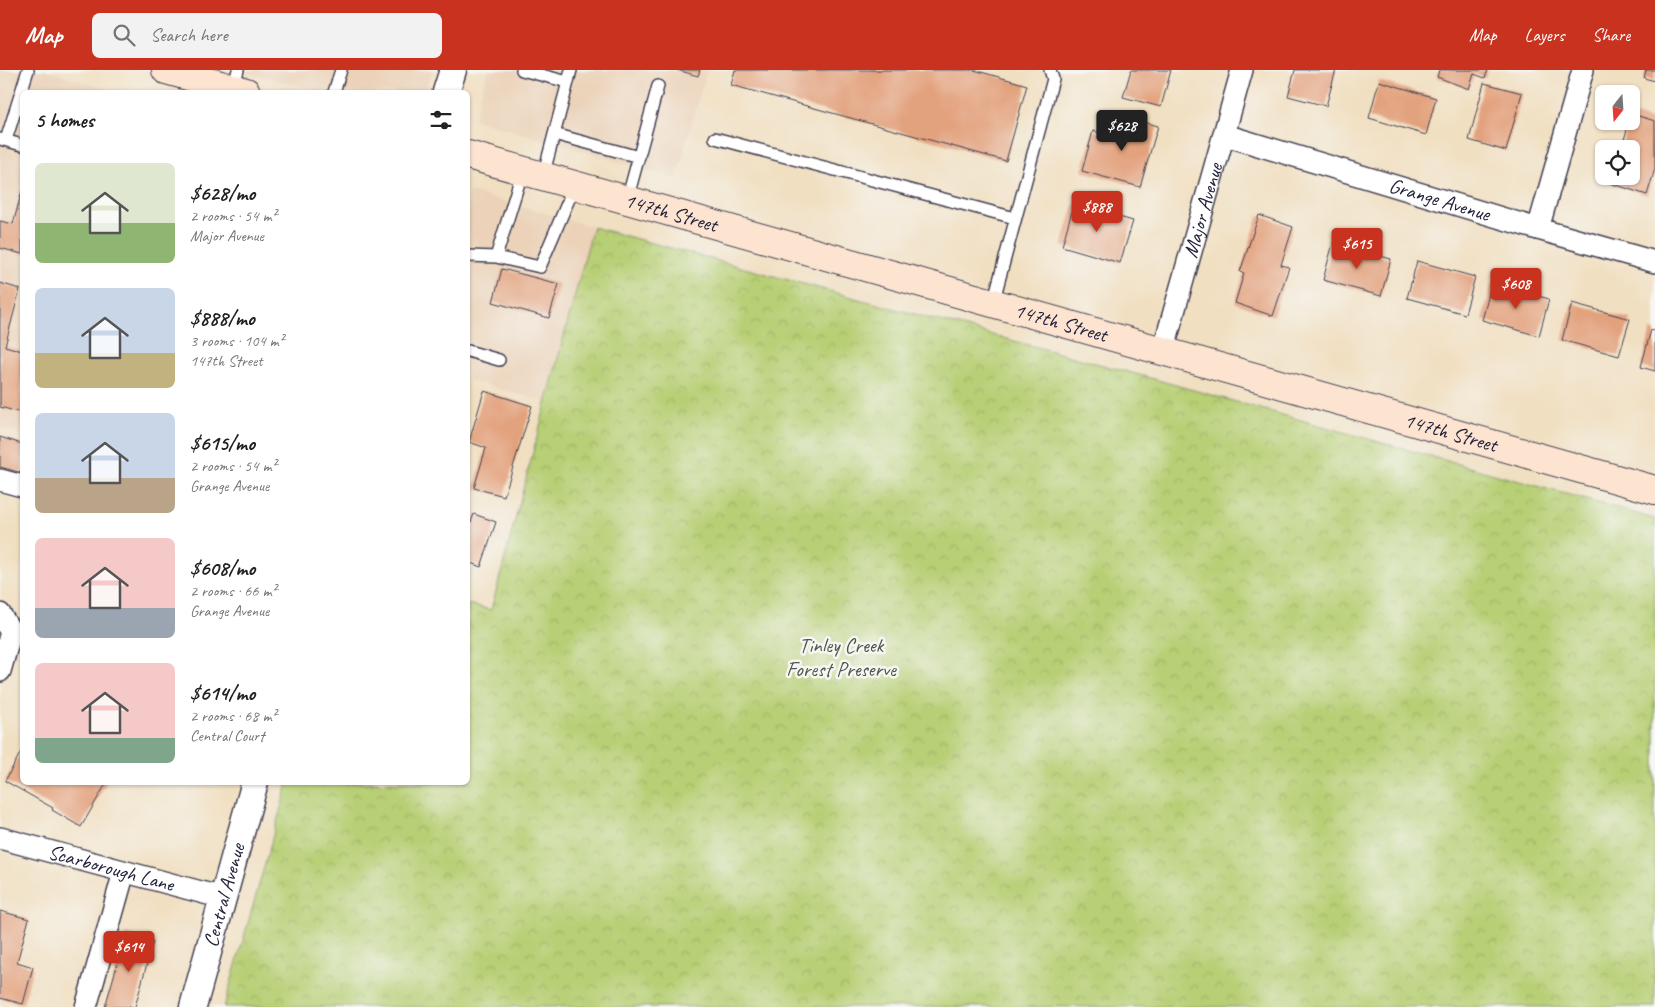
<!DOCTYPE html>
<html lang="en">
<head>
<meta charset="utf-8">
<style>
	:root { --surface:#fff; --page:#f2f2f2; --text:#222; --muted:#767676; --accent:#c8321e }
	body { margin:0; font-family:Caveat,sans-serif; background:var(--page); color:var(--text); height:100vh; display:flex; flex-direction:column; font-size:19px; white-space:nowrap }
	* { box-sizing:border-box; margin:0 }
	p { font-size:16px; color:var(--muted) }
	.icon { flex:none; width:28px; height:28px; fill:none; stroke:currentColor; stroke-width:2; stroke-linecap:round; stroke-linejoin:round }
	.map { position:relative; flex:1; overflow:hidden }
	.panel { position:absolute; left:20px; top:20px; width:450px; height:695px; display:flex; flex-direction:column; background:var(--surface); border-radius:8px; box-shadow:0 1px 4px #0004 }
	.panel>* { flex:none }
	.needle { width:32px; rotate:197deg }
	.tools { position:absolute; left:1595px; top:15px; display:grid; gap:10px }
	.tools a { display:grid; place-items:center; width:45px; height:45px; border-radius:8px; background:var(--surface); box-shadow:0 1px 4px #0004; font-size:25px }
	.price { position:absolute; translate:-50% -42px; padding:0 11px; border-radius:5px; background:var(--accent); color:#fff; font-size:16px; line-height:32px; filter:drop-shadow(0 1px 2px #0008) }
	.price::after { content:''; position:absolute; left:50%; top:30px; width:15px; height:11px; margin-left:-8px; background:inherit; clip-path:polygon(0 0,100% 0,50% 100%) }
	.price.active { background:#222; color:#fff }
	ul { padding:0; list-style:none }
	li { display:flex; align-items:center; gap:15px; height:125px; padding:0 15px }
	li span { display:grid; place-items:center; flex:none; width:140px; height:100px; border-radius:8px; color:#555 }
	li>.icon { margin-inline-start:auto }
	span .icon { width:60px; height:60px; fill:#fffc; stroke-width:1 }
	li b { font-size:21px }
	h2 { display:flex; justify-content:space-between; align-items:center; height:60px; padding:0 15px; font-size:21px }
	header { display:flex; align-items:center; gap:30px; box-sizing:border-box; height:70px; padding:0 25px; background:var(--accent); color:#fff }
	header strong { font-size:24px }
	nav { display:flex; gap:28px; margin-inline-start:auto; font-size:18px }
	.search { width:350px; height:45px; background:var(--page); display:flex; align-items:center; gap:12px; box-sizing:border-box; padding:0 18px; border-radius:8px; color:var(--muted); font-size:19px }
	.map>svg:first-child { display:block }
</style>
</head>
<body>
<header>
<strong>Map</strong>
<div class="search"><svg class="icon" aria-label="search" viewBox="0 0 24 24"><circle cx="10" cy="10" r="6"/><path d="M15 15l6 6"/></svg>Search here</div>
<nav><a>Map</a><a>Layers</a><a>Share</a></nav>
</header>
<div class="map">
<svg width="1655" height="937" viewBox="0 0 1655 937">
	<defs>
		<pattern id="park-crowns" width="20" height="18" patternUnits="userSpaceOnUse" patternTransform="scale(1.25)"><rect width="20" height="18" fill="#b7cf74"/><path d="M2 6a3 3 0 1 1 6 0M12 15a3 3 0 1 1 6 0" fill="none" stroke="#9db165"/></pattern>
	</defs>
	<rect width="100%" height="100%" fill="#f6f6f2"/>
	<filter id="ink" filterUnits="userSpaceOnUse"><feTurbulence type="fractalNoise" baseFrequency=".02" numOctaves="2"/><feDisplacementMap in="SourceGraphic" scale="10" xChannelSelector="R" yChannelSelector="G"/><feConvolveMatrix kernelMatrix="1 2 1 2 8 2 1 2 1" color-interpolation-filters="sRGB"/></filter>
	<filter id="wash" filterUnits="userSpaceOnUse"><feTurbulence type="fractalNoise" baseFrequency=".0096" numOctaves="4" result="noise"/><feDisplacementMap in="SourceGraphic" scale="20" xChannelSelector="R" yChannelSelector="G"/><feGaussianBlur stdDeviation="1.12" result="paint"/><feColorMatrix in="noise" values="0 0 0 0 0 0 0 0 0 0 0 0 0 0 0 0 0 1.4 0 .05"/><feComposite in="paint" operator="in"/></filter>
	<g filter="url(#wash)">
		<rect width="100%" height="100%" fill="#f1dfc1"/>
		<path fill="#ebd2b8" d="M0 0H45L116 22H22V364L0 358Z
			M239 0H432L426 22H321Z
			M488 0H707L676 109 474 49Z
			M468 121 593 157 546 332 468 310Z"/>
		<path fill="url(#park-crowns)" stroke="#6c7858" d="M593 157 1136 304 1655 449V937H224L288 713 468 712V534L491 540Z"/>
		<g id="blocks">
			<path fill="#e3a27e" d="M677 0H700L698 6Z
				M735 0H974L1027 15 1006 91 731 15Z
				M1131 0H1171L1161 37 1123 27Z
				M1295 0H1336L1326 36 1288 26Z
				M1439 0H1488L1485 8 1474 4 1469 19 1437 7Z
				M1646 0H1655V11L1644 8Z
				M1379 11 1436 28 1426 65 1369 48Z
				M1484 13 1522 23 1506 81 1469 70Z
				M1632 44 1655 51V99L1647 125 1610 113 1612 106H1631V79H1621Z
				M1118 45 1158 56 1140 117 1082 101 1093 61 1112 66Z
				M22 121V184L0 178V151L13 154Z
				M1074 134 1133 151 1120 193 1062 176Z
				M1259 145 1293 157 1281 195 1289 197 1273 246 1235 233 1244 203 1240 202Z
				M1333 173 1391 189 1381 226 1323 210Z
				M1417 191 1475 207 1465 244 1407 228Z
				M502 199 559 214 549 248 493 232Z
				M0 213 20 219 5 276 22 281V343L0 337Z
				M1492 213 1549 229 1539 266 1482 250Z
				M1572 233 1630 249 1619 286 1562 270Z
				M1651 260 1655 262V301L1641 297Z
				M484 321 532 336 504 426 474 418 486 378 469 372Z
				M0 367 22 374V403L0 397Z
				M474 444 496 452 481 497 468 492V451L471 452Z
				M22 680V712H107L81 757 52 740 53 738 5 711Z
				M0 841 29 849 17 892 33 897 23 934 0 928Z
				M126 864 153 872 135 937H105Z"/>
		</g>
	</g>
	<g filter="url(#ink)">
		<use href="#blocks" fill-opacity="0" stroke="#413e4f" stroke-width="1"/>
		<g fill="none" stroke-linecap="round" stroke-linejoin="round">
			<g stroke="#413e4f" stroke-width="14">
				<path id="service" d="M522 0 568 12 543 106
					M568 12 571 0
					M233 19 238 0
					M334 22 341 0
					M554 64 639 87
					M715 68 1015 148
					M0 69 22 75
					M6 70 28 0
					M627 130 658 16
					M468 186 496 187 523 100
					M496 187 540 197 575 115
					M993 233 1053 9 1050 0
					M468 281 499 290"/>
			</g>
			<g stroke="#413e4f" stroke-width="24">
				<g id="minor">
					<path id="s1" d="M1225 65 1538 159 1655 192"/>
					<path d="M1538 159 1583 0"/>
					<path id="s2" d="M1163 281 1242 0"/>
					<path d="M0 410 22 416"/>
					<path d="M0 544 11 562 0 601"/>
					<path id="s3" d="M0 768 223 828"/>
					<path d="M86 937 124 802"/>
				</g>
			</g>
			<g stroke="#413e4f" stroke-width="29">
				<g id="tertiary">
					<path d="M446 22 453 0"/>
					<path id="s4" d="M193 937 255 712"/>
				</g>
			</g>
			<g stroke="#413e4f" stroke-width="30">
				<g id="secondary">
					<path d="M166 0 246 22"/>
					<path id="s5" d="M468 85 1655 420"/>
				</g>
			</g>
			<use href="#service" stroke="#fff" stroke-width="11"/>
			<use href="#minor" stroke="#fff" stroke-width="21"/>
			<use href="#tertiary" stroke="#fff" stroke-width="26"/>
			<use href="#secondary" stroke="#fde4d1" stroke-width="28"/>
		</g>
	</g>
	<g text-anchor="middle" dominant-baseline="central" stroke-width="5" stroke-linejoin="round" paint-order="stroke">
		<g font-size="21" fill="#22223b" stroke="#f6f6f2">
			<text stroke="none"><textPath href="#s1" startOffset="224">Grange Avenue</textPath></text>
			<text stroke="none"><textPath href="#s2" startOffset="146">Major Avenue</textPath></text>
			<text stroke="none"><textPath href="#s5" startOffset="211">147th Street</textPath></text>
			<text stroke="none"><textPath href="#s5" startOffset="616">147th Street</textPath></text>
			<text stroke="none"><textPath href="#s5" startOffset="1021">147th Street</textPath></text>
			<text stroke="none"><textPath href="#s3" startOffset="115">Scarborough Lane</textPath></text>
			<text stroke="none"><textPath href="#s4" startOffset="116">Central Avenue</textPath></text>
		</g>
		<g font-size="21" fill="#4f564c" stroke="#f6f6f2">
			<text x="841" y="575">Tinley Creek<tspan x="841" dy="24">Forest Preserve</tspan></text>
		</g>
	</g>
</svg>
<div class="tools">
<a><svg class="needle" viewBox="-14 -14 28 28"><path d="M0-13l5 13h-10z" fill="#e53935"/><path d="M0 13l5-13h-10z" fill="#767676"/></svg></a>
<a><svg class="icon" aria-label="locate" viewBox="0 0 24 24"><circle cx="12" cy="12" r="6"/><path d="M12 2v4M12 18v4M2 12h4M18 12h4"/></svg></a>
</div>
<b class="price active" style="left:1122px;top:82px">$628</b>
<b class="price" style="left:1097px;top:163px">$888</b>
<b class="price" style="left:1357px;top:200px">$615</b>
<b class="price" style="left:1516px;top:240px">$608</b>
<b class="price" style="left:129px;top:903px">$614</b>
<section class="panel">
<h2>5 homes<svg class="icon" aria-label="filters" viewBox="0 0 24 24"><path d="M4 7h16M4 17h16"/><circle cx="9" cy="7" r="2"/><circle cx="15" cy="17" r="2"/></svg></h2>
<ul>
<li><span style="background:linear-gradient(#dfe7d0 60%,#8fb573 0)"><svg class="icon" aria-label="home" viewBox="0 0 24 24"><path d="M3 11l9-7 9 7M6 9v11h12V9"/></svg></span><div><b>$628/mo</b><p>2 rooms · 54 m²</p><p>Major Avenue</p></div></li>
<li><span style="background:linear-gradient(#c9d6e8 65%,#c2b280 0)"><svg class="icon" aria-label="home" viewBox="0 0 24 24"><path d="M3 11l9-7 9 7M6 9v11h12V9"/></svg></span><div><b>$888/mo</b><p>3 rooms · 104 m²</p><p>147th Street</p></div></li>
<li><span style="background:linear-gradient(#c9d6e8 65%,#b9a48a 0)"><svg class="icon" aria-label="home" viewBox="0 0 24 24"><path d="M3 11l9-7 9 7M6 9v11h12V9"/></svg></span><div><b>$615/mo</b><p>2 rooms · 54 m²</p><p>Grange Avenue</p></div></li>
<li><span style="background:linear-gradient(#f6c9c9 70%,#9aa5b1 0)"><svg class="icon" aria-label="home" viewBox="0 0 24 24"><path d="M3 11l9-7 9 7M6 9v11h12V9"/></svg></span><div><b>$608/mo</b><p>2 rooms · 66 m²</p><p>Grange Avenue</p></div></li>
<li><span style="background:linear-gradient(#f6c9c9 75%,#7fa58c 0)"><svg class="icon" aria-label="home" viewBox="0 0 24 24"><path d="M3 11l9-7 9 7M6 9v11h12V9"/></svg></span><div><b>$614/mo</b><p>2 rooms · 68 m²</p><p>Central Court</p></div></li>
</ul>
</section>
</div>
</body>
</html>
